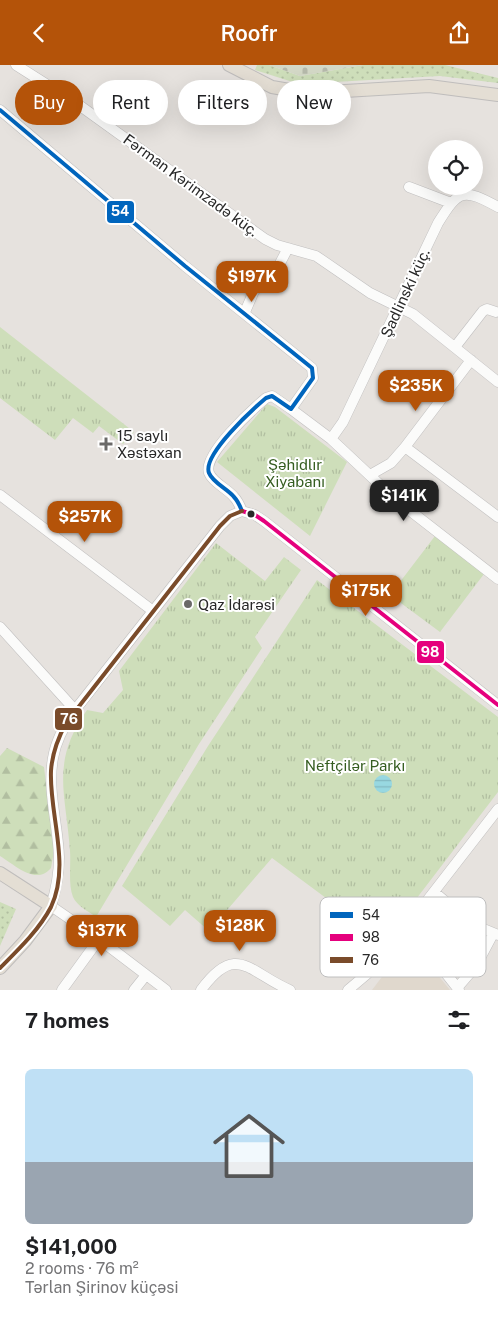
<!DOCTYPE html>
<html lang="en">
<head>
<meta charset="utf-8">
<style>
	:root { --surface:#fff; --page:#f2f2f2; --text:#202124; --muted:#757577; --accent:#b45309 }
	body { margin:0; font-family:"Public Sans",sans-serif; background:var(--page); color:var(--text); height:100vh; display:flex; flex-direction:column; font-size:19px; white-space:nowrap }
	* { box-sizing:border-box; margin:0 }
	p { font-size:16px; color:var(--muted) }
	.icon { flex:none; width:28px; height:28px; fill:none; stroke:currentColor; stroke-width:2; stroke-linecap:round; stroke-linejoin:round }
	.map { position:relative; height:925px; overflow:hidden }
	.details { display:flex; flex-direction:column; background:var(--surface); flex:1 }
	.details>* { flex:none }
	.guide { position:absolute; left:15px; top:15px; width:469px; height:45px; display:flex; gap:10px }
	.controls { position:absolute; left:428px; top:75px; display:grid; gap:10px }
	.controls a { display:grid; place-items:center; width:55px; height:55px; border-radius:50%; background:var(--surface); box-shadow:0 5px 20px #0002; font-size:25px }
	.price { position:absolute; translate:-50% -42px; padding:0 11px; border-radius:10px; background:var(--accent); color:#fff; font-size:16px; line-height:32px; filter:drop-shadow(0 1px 2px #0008) }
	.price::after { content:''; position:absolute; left:50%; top:30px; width:15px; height:11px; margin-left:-8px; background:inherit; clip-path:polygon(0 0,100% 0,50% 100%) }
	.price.selected { background:#222; color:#fff }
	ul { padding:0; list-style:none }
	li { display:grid; align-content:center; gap:10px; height:265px; padding:0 25px }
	li span { display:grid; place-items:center; height:155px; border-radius:8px; color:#555 }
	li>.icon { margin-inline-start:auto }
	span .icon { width:90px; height:90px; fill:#fffc; stroke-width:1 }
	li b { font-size:21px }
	h2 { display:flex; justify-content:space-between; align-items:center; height:60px; padding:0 25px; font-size:21px }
	.pill { padding:0 18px; border-radius:22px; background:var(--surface); box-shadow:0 5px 20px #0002; font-size:18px; line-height:45px }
	.pill.selected { background:var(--accent); color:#fff }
	header { display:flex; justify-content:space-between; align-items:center; height:65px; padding:0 25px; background:var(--accent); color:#fff; font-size:22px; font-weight:600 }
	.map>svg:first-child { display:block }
</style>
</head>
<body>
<header><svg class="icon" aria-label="back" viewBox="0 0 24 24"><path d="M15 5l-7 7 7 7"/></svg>Roofr<svg class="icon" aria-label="share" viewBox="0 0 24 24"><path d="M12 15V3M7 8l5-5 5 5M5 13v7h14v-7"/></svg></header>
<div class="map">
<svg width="498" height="925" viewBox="0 0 498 925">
	<defs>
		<pattern id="grass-dots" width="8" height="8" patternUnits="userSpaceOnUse" patternTransform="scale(1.25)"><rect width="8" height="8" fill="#cedeba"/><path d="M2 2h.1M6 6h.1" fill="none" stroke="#b1bea0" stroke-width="1.8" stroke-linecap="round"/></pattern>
		<pattern id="forest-firs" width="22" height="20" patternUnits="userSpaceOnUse" patternTransform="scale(1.25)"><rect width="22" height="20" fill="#cedeba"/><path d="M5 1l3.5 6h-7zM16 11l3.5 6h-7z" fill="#b1bea0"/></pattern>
		<pattern id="cemetery-stones" width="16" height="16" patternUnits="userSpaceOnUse" patternTransform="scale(1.25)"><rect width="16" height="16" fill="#d4d9c7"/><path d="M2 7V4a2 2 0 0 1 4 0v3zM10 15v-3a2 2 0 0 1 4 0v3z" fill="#b6baab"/></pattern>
		<pattern id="park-tufts" width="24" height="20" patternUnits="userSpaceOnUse" patternTransform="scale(1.25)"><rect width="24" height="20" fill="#cedeba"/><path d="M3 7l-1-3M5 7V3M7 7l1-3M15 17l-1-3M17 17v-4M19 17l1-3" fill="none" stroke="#b1bea0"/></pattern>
		<pattern id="water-rules" width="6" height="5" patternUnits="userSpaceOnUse" patternTransform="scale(1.25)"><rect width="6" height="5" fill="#98d8e1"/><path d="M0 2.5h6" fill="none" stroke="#83b9c1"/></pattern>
	</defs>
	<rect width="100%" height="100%" fill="#e6e2de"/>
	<path fill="#e0d8cd" d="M407 879 419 887 450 925H372Z"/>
	<path fill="url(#grass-dots)" d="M257 0H269L300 11 363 0H445L498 13V18L440 11 299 19 255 5Z
		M0 837 16 844 0 881Z"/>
	<path fill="url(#forest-firs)" d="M7 683 44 702 54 786 51 803C36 821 15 800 0 791V691Z"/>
	<path fill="url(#cemetery-stones)" d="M269 0H363L300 11Z"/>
	<path fill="url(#park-tufts)" d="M0 262 134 367 123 379 99 361 93 368 73 353 55 375 0 333Z
		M267 339 275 342 347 397 310 471 217 397Z
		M435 471 484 509 440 567 390 530Z
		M216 478 265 516 284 492 301 505 255 572 262 583 199 679 96 852C88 846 77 841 73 832 68 819 71 800 70 786 66 727 50 698 87 645L103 648 123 625 119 606Z
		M317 515 498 652V727L384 876 272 793 209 866 185 845 170 861 122 821 208 681Z"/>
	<path fill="url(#water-rules)" d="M374 719a9 9 0 1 1 18 0a9 9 0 1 1-18 0Z"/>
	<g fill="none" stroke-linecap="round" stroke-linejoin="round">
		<g stroke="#c0bfbf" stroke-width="11">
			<path id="minor" d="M16 0 79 40 265 174 277 180 316 191 370 228 413 249 498 317
				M0 45 185 201 312 303 313 313 291 344 272 331 266 333C253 344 202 390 209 408 213 418 228 424 234 432 238 436 240 441 242 446
				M409 122 451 138
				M245 247 254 226 278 202 288 183
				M455 282 483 246 487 244 496 247
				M291 344 331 374 343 357 438 158C459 124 463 123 498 142
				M331 374 395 434 498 514
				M405 382 498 452
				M370 410 391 398 405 382 471 295
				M0 430 153 546
				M242 446 255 450 264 456 498 640
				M0 562 75 645
				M434 827 474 860 498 870
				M405 864 433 892 459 925
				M457 923 476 901 493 869
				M62 925 99 874
				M134 925 146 910
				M166 925 99 874 51 841C56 825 59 809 59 792 58 759 47 726 53 693 56 675 65 659 75 645L220 461 230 451 242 446
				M201 925C237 876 249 908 290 925
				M348 925 367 909 405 864 498 744"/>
		</g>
		<g stroke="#bfbdbc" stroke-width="14">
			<path id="major" d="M229 0 272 22 301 27H328L429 21 498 30
				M0 808 51 841 25 876 0 903"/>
		</g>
		<use href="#minor" stroke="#fbfbfa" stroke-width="10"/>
		<use href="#major" stroke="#e4ded4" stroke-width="12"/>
		<g stroke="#fff" stroke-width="8">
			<path id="bus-1" d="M0 45 185 201 312 303 313 313 291 344 272 331 266 333C253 344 202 390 209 408 213 418 228 424 234 432 238 436 240 441 242 446"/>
		</g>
		<g stroke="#fff" stroke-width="8">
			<path id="bus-2" d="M242 446 255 450 264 456 498 640"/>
		</g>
		<g stroke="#fff" stroke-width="8">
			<path id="bus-3" d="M0 903C18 885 39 865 51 842 71 800 49 749 51 706 52 689 58 673 66 658L220 461 230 451 242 446"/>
		</g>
		<use href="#bus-1" stroke="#0065bd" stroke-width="4"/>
		<use href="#bus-2" stroke="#e5007d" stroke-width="4"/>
		<use href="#bus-3" stroke="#7a4b2a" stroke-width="4"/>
	</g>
	<g fill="#6a6968" stroke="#fff" stroke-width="2">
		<path d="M103.5 371.5h5v5h5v5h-5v5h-5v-5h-5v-5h5z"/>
		<circle cx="188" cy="539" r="5"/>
	</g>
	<circle fill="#282828" stroke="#fff" stroke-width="2" cx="251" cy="449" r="4.5"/>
	<g text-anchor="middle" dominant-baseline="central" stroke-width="4" stroke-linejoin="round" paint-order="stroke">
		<g font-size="15" fill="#282828" stroke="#fff">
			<text transform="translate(191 120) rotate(36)">Fərman Kərimzadə küç.</text>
			<text transform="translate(405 228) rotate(-65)">Şadlinski küç.</text>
		</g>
		<g font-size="15" fill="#282828" stroke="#fff" text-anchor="start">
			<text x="117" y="370">15 saylı<tspan x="117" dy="17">Xəstəxan</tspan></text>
			<text x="198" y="539">Qaz İdarəsi</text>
		</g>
		<g font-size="15" fill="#355d20" stroke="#fff">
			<text x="295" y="399">Şəhidlır<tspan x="295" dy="17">Xiyabanı</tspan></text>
			<text x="355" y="700">Neftçilər Parkı</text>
		</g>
	</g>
	<rect x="320" y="832" width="166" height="80" rx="8" fill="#fff" stroke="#bebebe" stroke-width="1"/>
	<rect x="330" y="847" width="23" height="6" fill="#0065bd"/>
	<rect x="330" y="869" width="23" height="7" fill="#e5007d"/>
	<rect x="330" y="892" width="23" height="6" fill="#7a4b2a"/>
	<g font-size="14" fill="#282828">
		<text x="362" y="855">54</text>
		<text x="362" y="877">98</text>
		<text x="362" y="900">76</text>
	</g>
	<g stroke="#fff" stroke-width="2">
		<rect x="106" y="135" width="29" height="24" rx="5" fill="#0065bd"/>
		<rect x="416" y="575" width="29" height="24" rx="5" fill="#e5007d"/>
		<rect x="54" y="642" width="29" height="24" rx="5" fill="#7a4b2a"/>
	</g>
	<g font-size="14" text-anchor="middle" font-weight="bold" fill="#fff">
		<text x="120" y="151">54</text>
		<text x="430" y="592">98</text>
		<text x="69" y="659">76</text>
	</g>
</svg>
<div class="controls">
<a><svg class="icon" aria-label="locate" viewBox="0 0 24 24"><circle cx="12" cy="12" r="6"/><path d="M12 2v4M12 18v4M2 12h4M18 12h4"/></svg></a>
</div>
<b class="price" style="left:252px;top:238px">$197K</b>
<b class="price" style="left:416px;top:347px">$235K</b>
<b class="price selected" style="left:404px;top:457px">$141K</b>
<b class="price" style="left:85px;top:478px">$257K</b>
<b class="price" style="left:366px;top:552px">$175K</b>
<b class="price" style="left:240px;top:887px">$128K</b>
<b class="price" style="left:102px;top:892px">$137K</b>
<div class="guide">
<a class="pill selected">Buy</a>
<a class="pill">Rent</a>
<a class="pill">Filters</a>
<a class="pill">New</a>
</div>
</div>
<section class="details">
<h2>7 homes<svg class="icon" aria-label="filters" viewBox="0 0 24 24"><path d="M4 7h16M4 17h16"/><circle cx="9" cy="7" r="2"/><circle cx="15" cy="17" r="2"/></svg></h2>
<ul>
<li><span style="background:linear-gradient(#bfe0f5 60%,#9aa5b1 0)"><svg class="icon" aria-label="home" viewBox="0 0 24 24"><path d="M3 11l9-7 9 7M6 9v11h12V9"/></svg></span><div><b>$141,000</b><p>2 rooms · 76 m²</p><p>Tərlan Şirinov küçəsi</p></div></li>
</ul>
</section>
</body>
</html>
